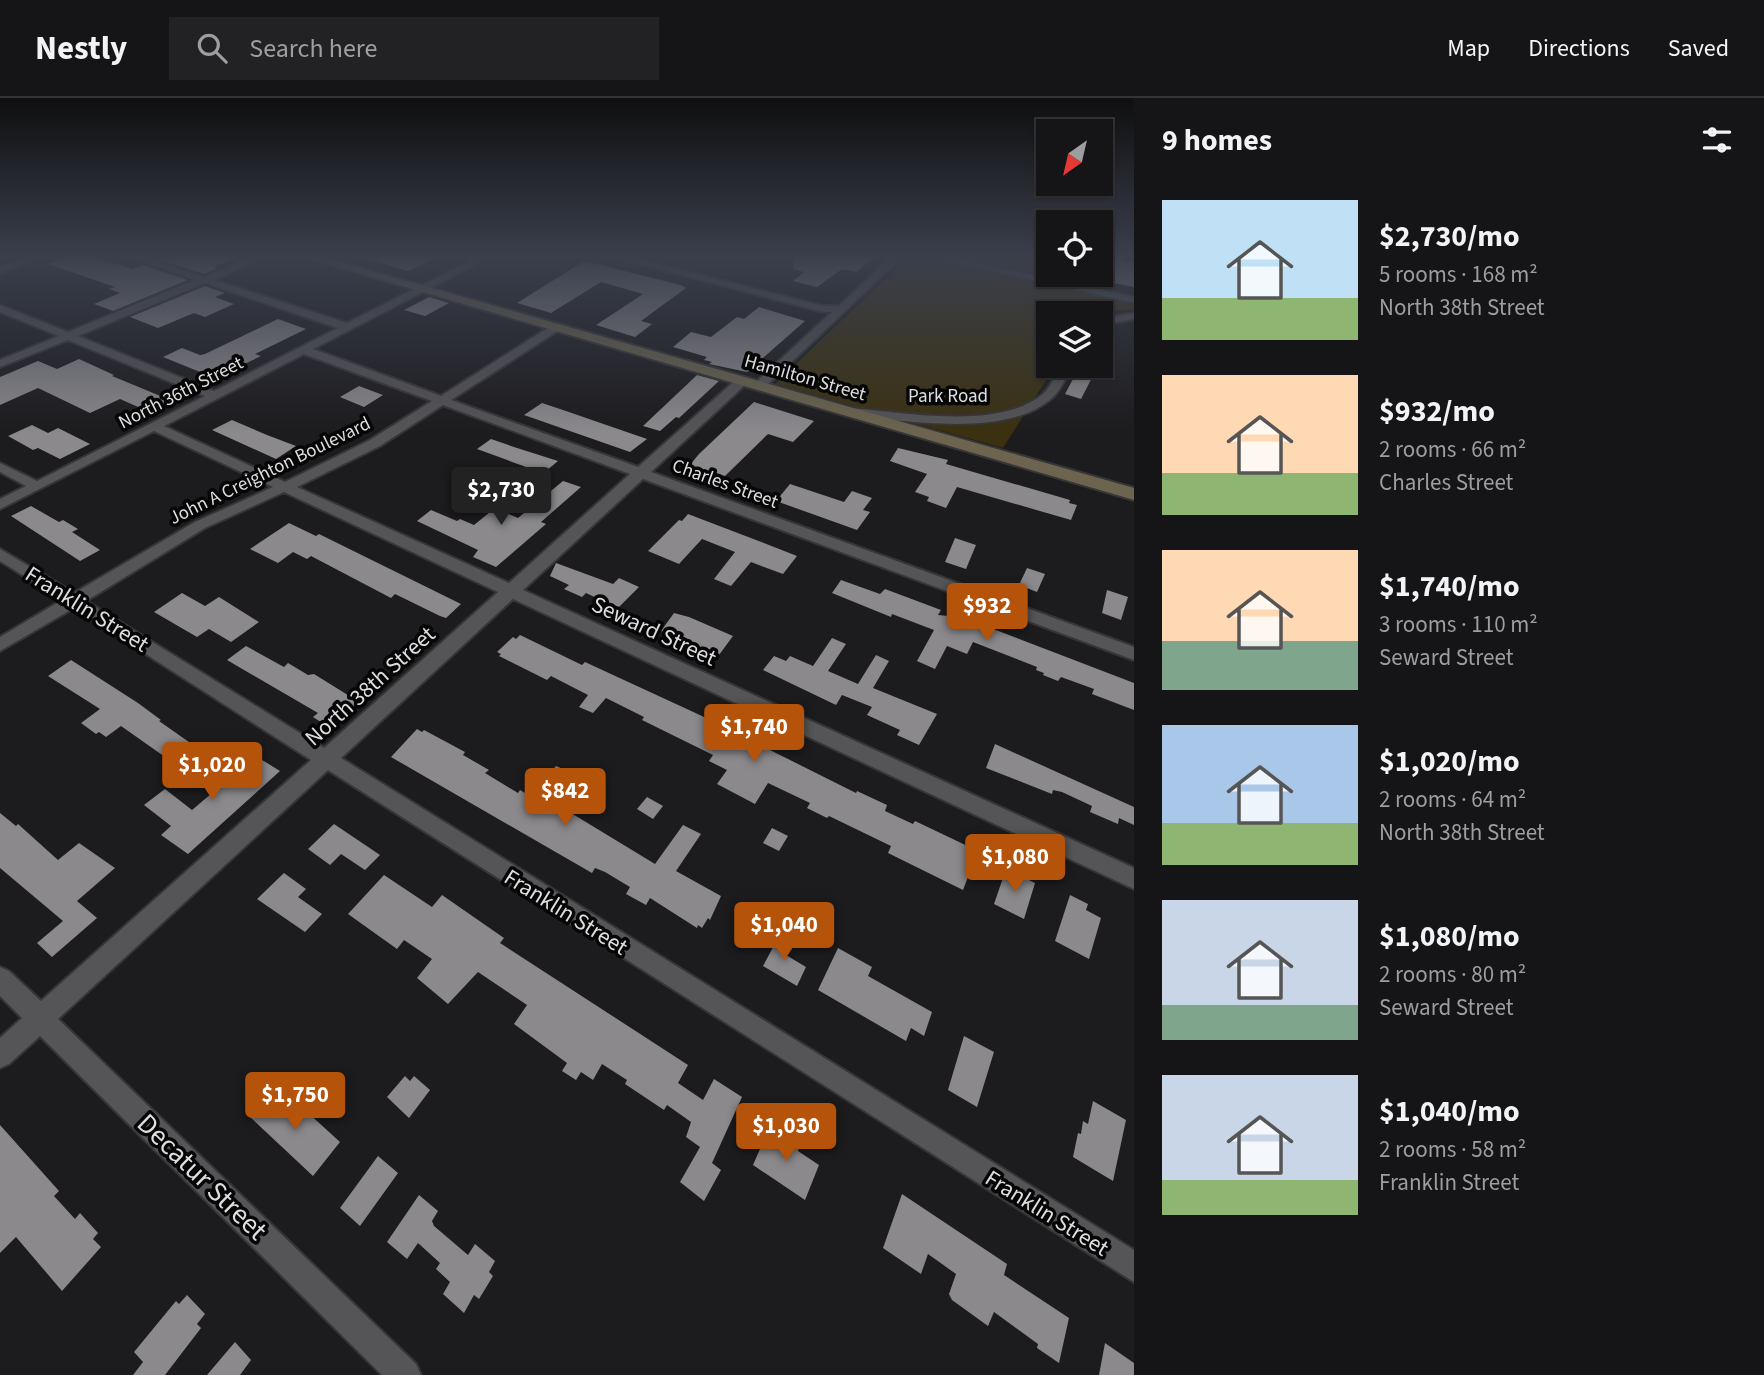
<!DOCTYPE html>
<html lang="en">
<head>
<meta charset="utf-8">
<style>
	:root { --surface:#151416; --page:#222123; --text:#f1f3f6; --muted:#9d9ea1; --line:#343335; --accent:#b45309 }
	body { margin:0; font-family:"Source Sans 3",sans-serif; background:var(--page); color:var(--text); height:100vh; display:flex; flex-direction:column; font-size:26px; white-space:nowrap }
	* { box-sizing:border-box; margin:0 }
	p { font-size:23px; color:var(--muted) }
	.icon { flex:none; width:38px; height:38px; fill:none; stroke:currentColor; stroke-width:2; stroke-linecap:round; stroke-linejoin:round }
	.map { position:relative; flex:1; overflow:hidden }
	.drawer { display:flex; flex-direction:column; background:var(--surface); width:630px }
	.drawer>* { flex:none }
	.needle { width:46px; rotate:214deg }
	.tools { position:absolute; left:1036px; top:21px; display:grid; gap:14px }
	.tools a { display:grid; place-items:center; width:77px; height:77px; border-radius:0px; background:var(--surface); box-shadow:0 2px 5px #0004,0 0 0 2px var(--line); font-size:35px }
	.price { position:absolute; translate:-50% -60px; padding:0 16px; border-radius:7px; background:var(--accent); color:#fff; font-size:23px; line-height:46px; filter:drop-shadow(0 2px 4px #0008) }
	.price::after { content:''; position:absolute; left:50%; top:42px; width:21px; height:16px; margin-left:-10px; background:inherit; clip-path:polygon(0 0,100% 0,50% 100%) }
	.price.active { background:#222; color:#fff }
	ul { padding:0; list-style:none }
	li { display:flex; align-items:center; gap:21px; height:175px; padding:0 28px }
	li span { display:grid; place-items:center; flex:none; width:196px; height:140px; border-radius:0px; color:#555 }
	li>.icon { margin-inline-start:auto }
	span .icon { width:84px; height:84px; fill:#fffc; stroke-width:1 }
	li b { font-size:30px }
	h2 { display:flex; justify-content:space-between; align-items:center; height:84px; padding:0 28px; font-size:30px }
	header { display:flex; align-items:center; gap:42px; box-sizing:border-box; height:98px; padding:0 35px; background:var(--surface); border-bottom:2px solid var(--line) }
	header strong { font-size:33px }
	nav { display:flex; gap:38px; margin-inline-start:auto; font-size:24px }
	.search { width:490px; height:63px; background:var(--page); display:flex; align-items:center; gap:18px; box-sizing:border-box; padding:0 24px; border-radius:0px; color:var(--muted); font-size:26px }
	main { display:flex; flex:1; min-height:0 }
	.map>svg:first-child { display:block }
</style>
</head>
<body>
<header>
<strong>Nestly</strong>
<div class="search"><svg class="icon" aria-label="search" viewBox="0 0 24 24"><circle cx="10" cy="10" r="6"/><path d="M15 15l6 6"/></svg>Search here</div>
<nav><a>Map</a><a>Directions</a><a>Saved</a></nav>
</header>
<main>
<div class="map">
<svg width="1134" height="1277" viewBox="0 0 1134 1277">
	<rect width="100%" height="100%" fill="#1c1b1d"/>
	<path fill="#3b300f" d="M910 157 1134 206V212L1048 215V268H1055L1003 350 775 286Z
		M939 157H1048L1047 181Z"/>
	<path fill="#8b898c" d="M72 157H88L133 171 143 167 188 182 113 213 94 206 120 195 109 191 115 189 48 166Z
		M168 157H242V158L214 169 218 170 204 176 158 161Z
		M369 157H442L408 173 368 161Z
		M794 157H877L856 174 842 171 817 189 793 183 804 174 793 171Z
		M1101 157H1125L1122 162 1134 164V189L1109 184 1106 189 1082 183 1087 177H1101Z
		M584 163 681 187 686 190 641 223 652 226 635 239 596 227 643 196 601 184 551 215 517 205Z
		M205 188 225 195 215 199 234 206 205 219 194 215 158 230 130 219Z
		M429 199 449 205 425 218 404 212Z
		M759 209 805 223 747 274 709 266 712 264 704 262 707 259 673 249 691 234 711 239 737 219 744 221Z
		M278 221 306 231 255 256 261 258 215 280 163 259 182 250 200 257 205 256Z
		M79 261 114 277 112 278 175 304 154 316 120 301 90 315 38 290 0 307V279L38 263 57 271Z
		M1080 268H1098L1081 301 1065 296Z
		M697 277 719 283 679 320 676 319 660 333 643 328Z
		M359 288 383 297 364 309 340 299Z
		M754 304 814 323 793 344 768 336 725 378 710 373 703 380 685 373 699 356Z
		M542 305 563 312 647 341 630 354 524 317Z
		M232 322 267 337 296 348 276 361 212 332Z
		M32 327 48 335 58 330 90 346 60 361 38 350 33 352 8 338Z
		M491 341 517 350 558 363 540 378 523 371 526 369 477 351Z
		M898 350 948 362 946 366 1070 402 1069 405 1077 407 1071 422 957 389 946 410 927 403 929 399 915 394 927 376 890 363Z
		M563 383 581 389 541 424 546 426 496 469 473 459 478 452 417 423 431 412 457 423 460 421 474 427 495 410 518 420Z
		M790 386 844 404 852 393 872 400 863 412 870 414 857 432 776 403Z
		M31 408 59 424 63 422 78 431 72 434 100 452 80 463 11 418Z
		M688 416 756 442 797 458 783 476 751 464 731 488 714 481 735 454 702 441 679 466 648 453 679 422 682 423Z
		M289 425 316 438 319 436 461 506 446 520 440 518 395 496 391 500 311 458 307 461 293 454 278 465 250 451Z
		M955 440 976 447 966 471 945 464Z
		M556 465 613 486 619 480 639 489 618 510 586 495 582 499 564 491 569 487 550 478Z
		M1027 470 1045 476 1037 494 1019 487Z
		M841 482 880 496 885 491 941 512 938 517 958 519 996 532 1134 585V612L1092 596 1094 591 1061 579 1058 583 1043 577 1044 575 1036 572 1037 569 973 544 967 556 947 548 935 571 917 563 934 532 892 516 891 519 832 495Z
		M1107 492 1128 499 1121 522 1102 515Z
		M182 495 205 508 219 499 259 524 231 544 209 531 197 539 154 514Z
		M674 515 689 519 733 538 719 557 661 533Z
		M520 537 582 567 585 564 702 618 856 695 857 693 887 707 885 713 913 726 915 723 978 753 963 792 888 755 891 748 829 718 827 720 807 710 810 705 768 685 755 706 717 686 727 672 709 663 713 657 642 622 644 619 606 600 593 615 579 609 588 597 551 578 547 582 499 558 501 556 497 554 513 539 516 541Z
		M832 540 846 546 828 573 858 586 876 557 889 563 873 590 937 616 919 647 897 637 900 632 867 617 872 609 842 597 836 607 763 572 774 558 786 563 790 558 813 568Z
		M246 548 284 569 288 565 308 577 314 576 359 604 330 630 313 619 318 615 227 562Z
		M71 562 138 605 161 622 159 623 196 649 175 666 121 628 106 639 99 634 96 636 81 625 100 611 48 578Z
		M417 631 422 634 424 632 465 654 463 657 489 672 485 675 518 695 520 692 530 698 556 668 570 674 548 701 655 766 683 727 701 736 676 773 721 798 710 822 708 820 702 830 698 827 697 830 650 800 646 807 626 796 630 789 605 774 595 770 592 775 391 659Z
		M995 646 1134 709V727L1119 720 1118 726 1090 714 1092 708 1062 694 1053 692 1052 696 986 670Z
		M241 649 280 673 188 756 161 737 171 728 144 707 165 691 192 712 237 674 224 663Z
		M647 699 663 708 653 721 637 711Z
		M0 715 16 728 18 726 58 762 79 745 115 770 77 803 97 820 52 859 37 845 63 823 0 770Z
		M334 726 380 757 365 772 341 756 330 767 308 751Z
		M772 730 788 738 779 753 763 745Z
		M1006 771 1035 785 1024 821 994 806Z
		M284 775 306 791 298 799 322 816 305 834 257 801Z
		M384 777 432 809 442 797 504 840 500 845 688 967 678 985 703 1002 714 981 742 999 712 1065 721 1072 704 1103 680 1084 700 1049 686 1039 691 1024 667 1007 664 1012 625 986 627 982 602 966 593 982 581 974 576 982 562 973 567 965 514 926 527 907 478 874 448 906 417 880 432 861 404 842 397 851 348 816Z
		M1070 797 1088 806 1086 812 1101 820 1089 861 1055 843Z
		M779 838 792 845 786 857 806 869 797 888 763 868Z
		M838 850 872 869 868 878 932 914 924 938 911 930 906 943 818 892Z
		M964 938 994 954 977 1009 948 992Z
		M405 978 410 983 414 978 430 992 409 1020 387 999Z
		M272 992 301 1018 306 1013 340 1044 313 1078 249 1018Z
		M1093 1003 1126 1022 1113 1083 1073 1059 1078 1035 1081 1036 1083 1023 1088 1026Z
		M0 1027 59 1093 54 1098 75 1121 80 1115 98 1135 93 1141 101 1149 62 1193 16 1139 0 1155Z
		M777 1030 801 1045 798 1053 819 1067 805 1102 753 1067 768 1033 774 1037Z
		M378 1058 398 1075 360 1128 340 1110Z
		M902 1096 1007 1166 1004 1177 1069 1220 1059 1265 1037 1250 1038 1246 994 1214 988 1228 952 1202 949 1196 956 1176 928 1156 921 1176 883 1150Z
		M419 1097 438 1113 432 1123 434 1128 468 1157 475 1146 495 1163 489 1174 493 1178 479 1201 474 1197 464 1215 443 1196 450 1184 436 1171 440 1165 418 1145 407 1161 387 1144Z
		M187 1197 205 1216 197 1226 201 1230 165 1277H133L143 1264 134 1254 176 1203 179 1206Z
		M235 1244 251 1262 240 1277H207Z
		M1105 1245 1134 1265V1277H1099Z"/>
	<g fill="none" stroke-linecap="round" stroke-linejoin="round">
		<g stroke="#363537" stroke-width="4">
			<path id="street" d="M35 157H49L0 175V169Z
				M124 157H139L204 179 257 157H270L214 182 347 225 482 157H494L313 251 441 298 551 228H559V232L451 302 638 369 738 280H746V286L651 374 1134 549V562L643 381 523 492 1134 770V791L513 501 341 660 1134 1152V1184L328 672 58 921 416 1266 421 1277H382L40 938 9 966 0 970V940L22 920 0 898V869L9 873 41 903 311 662 74 510 0 553V539L62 502 0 463V451L74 495 195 424 273 389 154 333 0 411V401L26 388 0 374V365L37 383 205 298 68 242 0 269V262L59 238 0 214V207L68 234 195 182ZM205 185 338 230 214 293 78 238ZM304 256 432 303 370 342 285 384 164 328ZM443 307 630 376 509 485 297 389 380 348ZM284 394 498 494 324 650 86 503 205 430Z
				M605 157H621L823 208H839L893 157H904L763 291H755V285L832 214 819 213Z
				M921 157H939L1134 199V205Z
				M1134 215V221L1101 227V221Z
				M1060 268H1072C1066 279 1061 292 1052 300 1006 341 906 322 850 318L844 314 850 310C904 314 998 333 1043 296 1051 289 1055 277 1060 268Z"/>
		</g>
		<g stroke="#363537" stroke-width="4">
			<path id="secondary" d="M296 157H316L1134 390V402Z"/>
		</g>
		<use href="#street" fill="#555456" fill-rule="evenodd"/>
		<use href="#secondary" fill="#6c644e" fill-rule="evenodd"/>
	</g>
	<linearGradient id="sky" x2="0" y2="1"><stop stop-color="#0f0f10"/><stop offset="0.47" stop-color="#3a3f4c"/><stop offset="1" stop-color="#3a3f4c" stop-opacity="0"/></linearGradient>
	<rect width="1134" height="336" fill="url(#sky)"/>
	<g text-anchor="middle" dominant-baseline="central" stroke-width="7" stroke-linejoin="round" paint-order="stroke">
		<g font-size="19" fill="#dedddf" stroke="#060607">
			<text transform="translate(805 280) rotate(16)">Hamilton Street</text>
			<text transform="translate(181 295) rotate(-27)">North 36th Street</text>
			<text x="948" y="298">Park Road</text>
			<text transform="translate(270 373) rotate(-26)">John A Creighton Boulevard</text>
			<text transform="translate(725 386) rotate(20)">Charles Street</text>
		</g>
		<g font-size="23" fill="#dedddf" stroke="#060607">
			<text transform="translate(87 511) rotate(32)">Franklin Street</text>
			<text transform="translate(654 533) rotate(25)">Seward Street</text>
			<text transform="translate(370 588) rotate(-42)">North 38th Street</text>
			<text transform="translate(566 814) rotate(32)">Franklin Street</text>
			<text transform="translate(1047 1115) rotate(32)">Franklin Street</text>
		</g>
		<g font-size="28" fill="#dedddf" stroke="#060607">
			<text transform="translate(202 1079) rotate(44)">Decatur Street</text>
		</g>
	</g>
</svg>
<div class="tools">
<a><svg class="needle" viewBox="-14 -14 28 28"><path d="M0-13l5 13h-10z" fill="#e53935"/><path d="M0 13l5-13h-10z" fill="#9d9ea1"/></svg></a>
<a><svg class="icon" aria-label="locate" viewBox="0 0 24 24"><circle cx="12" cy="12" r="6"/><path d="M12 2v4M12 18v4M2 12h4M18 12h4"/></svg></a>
<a><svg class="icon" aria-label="layers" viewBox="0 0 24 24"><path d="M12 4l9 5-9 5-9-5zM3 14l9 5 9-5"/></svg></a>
</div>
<b class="price active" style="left:501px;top:429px">$2,730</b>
<b class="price" style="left:987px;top:545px">$932</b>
<b class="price" style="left:754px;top:666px">$1,740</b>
<b class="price" style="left:212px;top:704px">$1,020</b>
<b class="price" style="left:565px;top:730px">$842</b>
<b class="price" style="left:1015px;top:796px">$1,080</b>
<b class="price" style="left:784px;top:864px">$1,040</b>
<b class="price" style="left:295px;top:1034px">$1,750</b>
<b class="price" style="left:786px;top:1065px">$1,030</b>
</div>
<section class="drawer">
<h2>9 homes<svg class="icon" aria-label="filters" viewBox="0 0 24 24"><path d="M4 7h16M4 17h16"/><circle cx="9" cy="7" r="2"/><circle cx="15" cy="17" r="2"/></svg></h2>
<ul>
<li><span style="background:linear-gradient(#bfe0f5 70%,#8fb573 0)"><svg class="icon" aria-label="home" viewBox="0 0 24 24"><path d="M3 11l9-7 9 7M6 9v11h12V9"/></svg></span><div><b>$2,730/mo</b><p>5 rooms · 168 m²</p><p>North 38th Street</p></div></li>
<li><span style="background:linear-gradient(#ffd9b3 70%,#8fb573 0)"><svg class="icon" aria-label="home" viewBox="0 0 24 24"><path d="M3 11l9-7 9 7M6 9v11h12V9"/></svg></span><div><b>$932/mo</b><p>2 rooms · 66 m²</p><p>Charles Street</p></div></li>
<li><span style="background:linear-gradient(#ffd9b3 65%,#7fa58c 0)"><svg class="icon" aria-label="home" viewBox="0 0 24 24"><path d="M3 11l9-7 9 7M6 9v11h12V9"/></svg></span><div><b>$1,740/mo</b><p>3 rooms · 110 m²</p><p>Seward Street</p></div></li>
<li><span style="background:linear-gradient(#a9c7e8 70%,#8fb573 0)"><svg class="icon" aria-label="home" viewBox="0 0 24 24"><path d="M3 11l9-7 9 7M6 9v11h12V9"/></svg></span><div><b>$1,020/mo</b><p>2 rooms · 64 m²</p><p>North 38th Street</p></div></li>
<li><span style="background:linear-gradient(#c9d6e8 75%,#7fa58c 0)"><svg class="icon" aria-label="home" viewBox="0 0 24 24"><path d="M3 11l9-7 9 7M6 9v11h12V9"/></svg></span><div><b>$1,080/mo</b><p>2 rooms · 80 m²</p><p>Seward Street</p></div></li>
<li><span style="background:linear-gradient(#c9d6e8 75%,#8fb573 0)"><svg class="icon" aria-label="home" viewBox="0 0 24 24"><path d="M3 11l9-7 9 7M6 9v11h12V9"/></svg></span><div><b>$1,040/mo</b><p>2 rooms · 58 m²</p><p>Franklin Street</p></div></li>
</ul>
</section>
</main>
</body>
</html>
